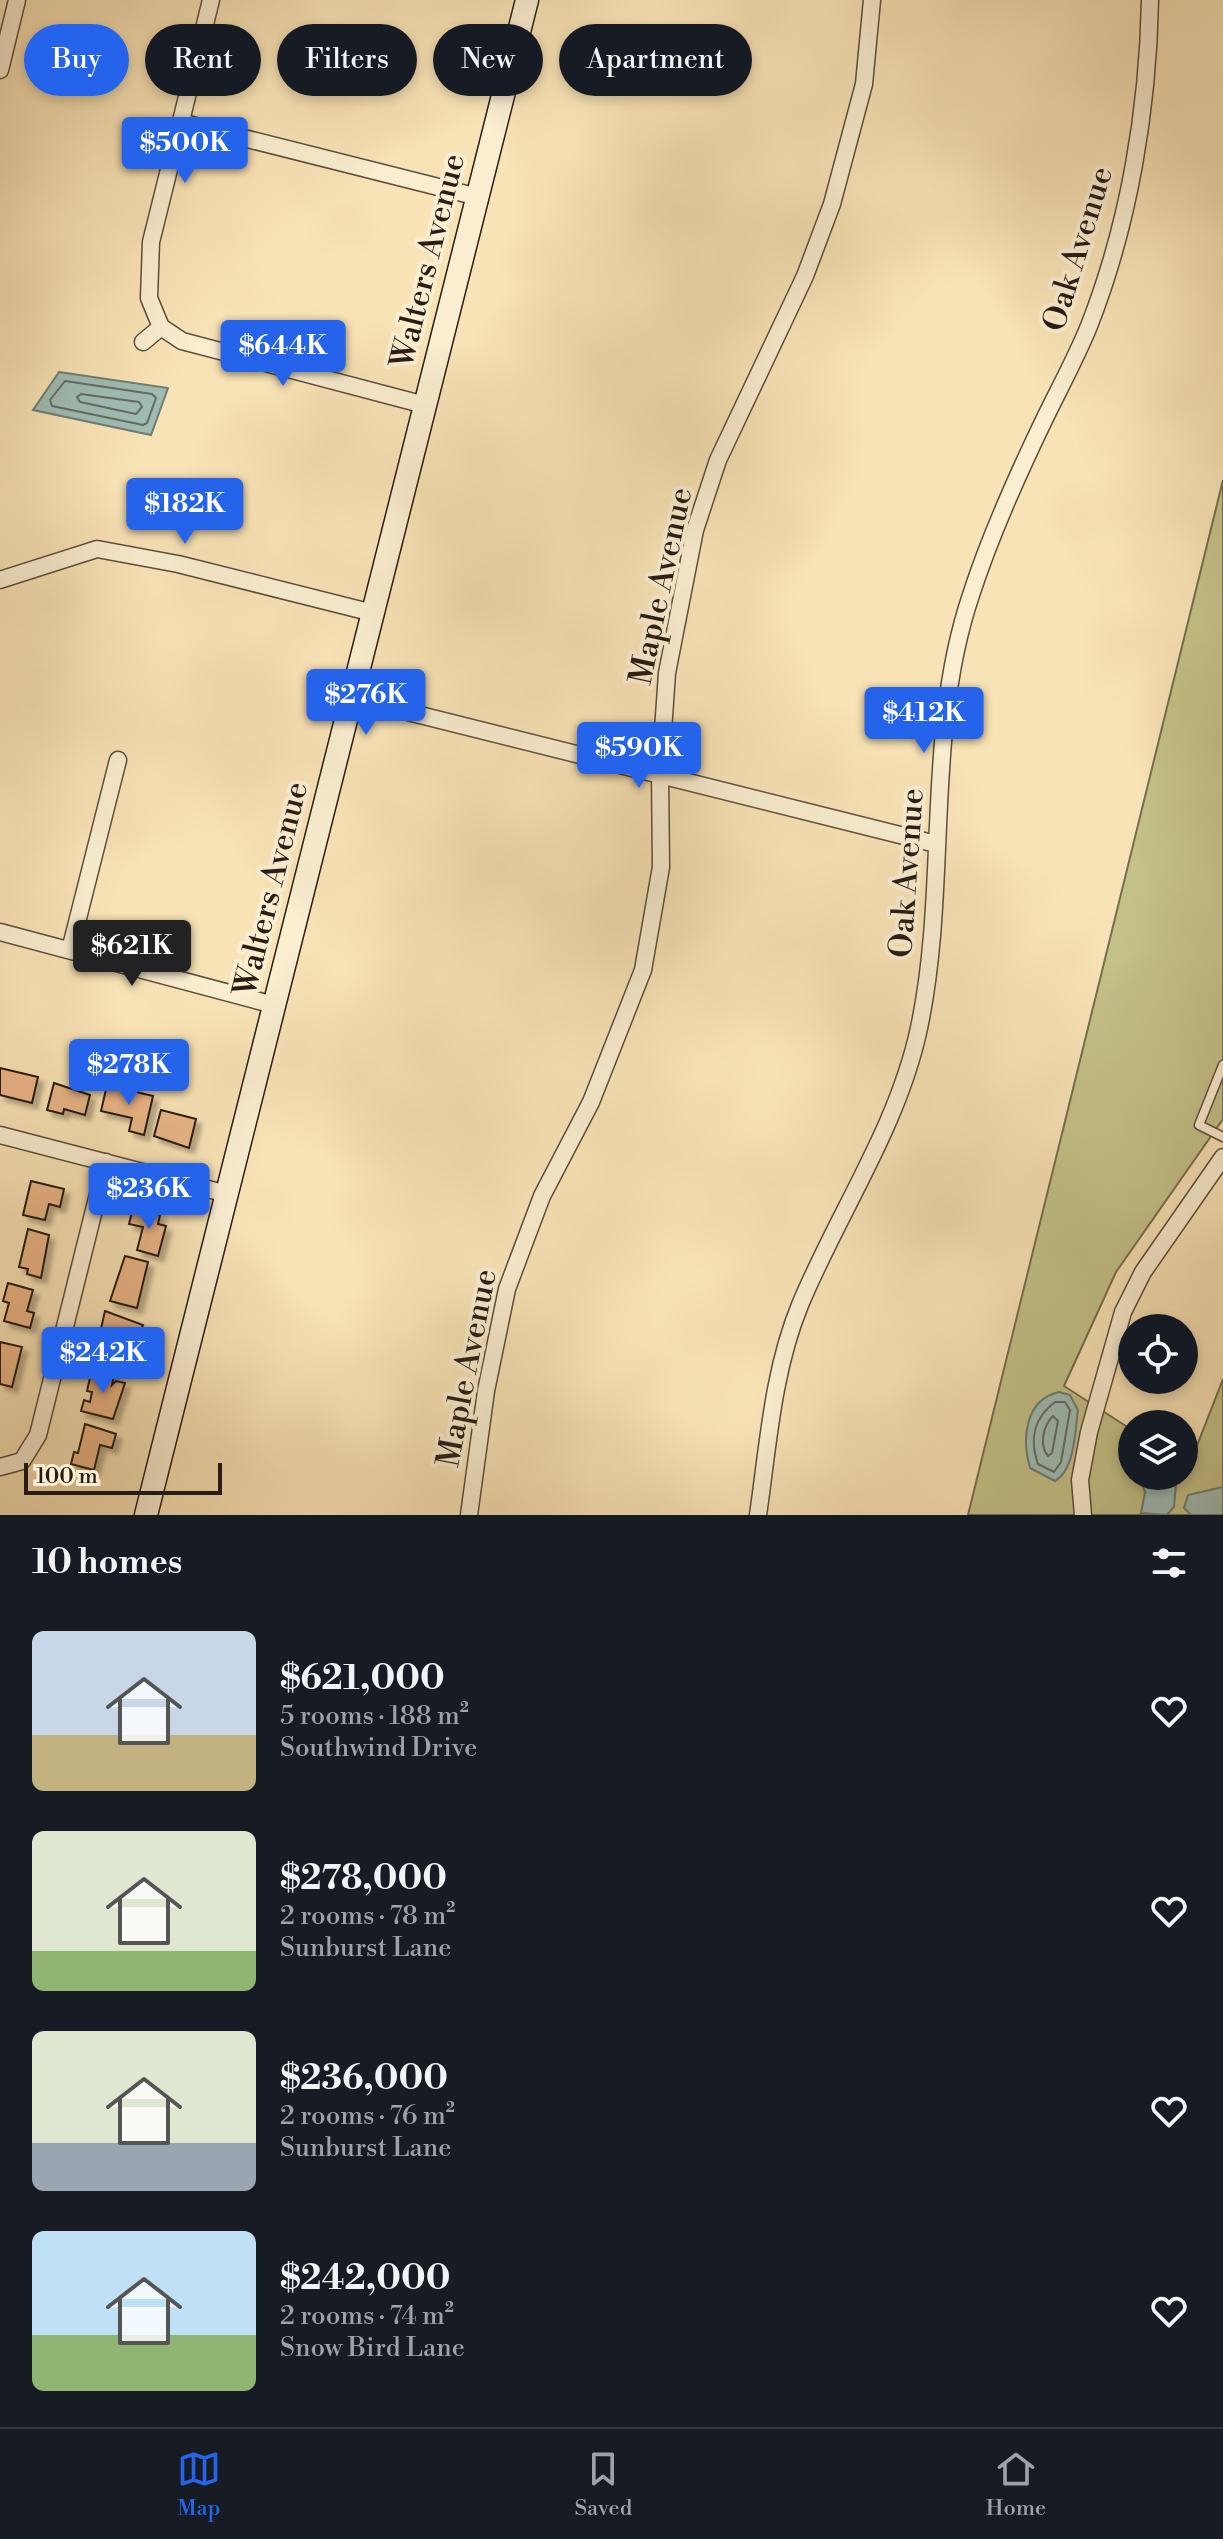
<!DOCTYPE html>
<html lang="en">
<head>
<meta charset="utf-8">
<style>
	:root { --surface:#171b24; --page:#242831; --text:#f1f3f6; --muted:#9ea1a6; --line:#363941; --accent:#2563eb }
	body { margin:0; font-family:"Libre Bodoni",serif; background:var(--page); color:var(--text); height:100vh; display:flex; flex-direction:column; font-size:30px; white-space:nowrap }
	* { box-sizing:border-box; margin:0 }
	p { font-size:26px; color:var(--muted) }
	.icon { flex:none; width:44px; height:44px; fill:none; stroke:currentColor; stroke-width:2; stroke-linecap:round; stroke-linejoin:round }
	.map { position:relative; height:1515px; overflow:hidden }
	.details { display:flex; flex-direction:column; background:var(--surface); flex:1 }
	.details>* { flex:none }
	.top-card { position:absolute; left:24px; top:24px; width:800px; height:72px; display:flex; gap:16px }
	.buttons { position:absolute; left:1118px; top:1314px; display:grid; gap:16px }
	.buttons a { display:grid; place-items:center; width:80px; height:80px; border-radius:50%; background:var(--surface); box-shadow:0 4px 12px #0003; font-size:40px }
	.scale { position:absolute; left:24px; bottom:20px; width:198px; box-sizing:border-box; padding-left:8px; border:4px solid #281c15; border-top:0; font-size:22px; line-height:28px; white-space:nowrap; color:#281c15; -webkit-text-stroke:6px #faedd0; paint-order:stroke }
	.price { position:absolute; translate:-50% -68px; padding:0 18px; border-radius:8px; background:var(--accent); color:#fff; font-size:26px; line-height:52px; filter:drop-shadow(0 2px 4px #0008) }
	.price::after { content:''; position:absolute; left:50%; top:48px; width:24px; height:18px; margin-left:-12px; background:inherit; clip-path:polygon(0 0,100% 0,50% 100%) }
	.price.active { background:#222; color:#fff }
	ul { padding:0; list-style:none }
	li { display:flex; align-items:center; gap:24px; height:200px; padding:0 32px }
	li span { display:grid; place-items:center; flex:none; width:224px; height:160px; border-radius:12px; color:#555 }
	li>.icon { margin-inline-start:auto }
	span .icon { width:96px; height:96px; fill:#fffc; stroke-width:1 }
	li b { font-size:34px }
	h2 { display:flex; justify-content:space-between; align-items:center; height:96px; padding:0 32px; font-size:34px }
	.tag { padding:0 28px; border-radius:36px; background:var(--surface); box-shadow:0 4px 12px #0003; font-size:28px; line-height:72px }
	.tag.active { background:var(--accent); color:#fff }
	.menu { display:flex; justify-content:space-around; align-items:center; height:112px; border-top:2px solid var(--line); background:var(--surface); font-size:22px; color:var(--muted) }
	.menu a { display:grid; justify-items:center; gap:4px }
	.menu .active { color:var(--accent) }
	.map>svg:first-child { display:block }
</style>
</head>
<body>
<div class="map">
<svg width="1223" height="1515" viewBox="0 0 1223 1515">
	<defs>
		<filter id="shadow"><feDropShadow dx="5.5" dy="5.5" stdDeviation="2" flood-color="#0004"/></filter>
	</defs>
	<rect width="100%" height="100%" fill="#f8e3b6"/>
	<filter id="stains"><feTurbulence type="fractalNoise" baseFrequency=".0025" numOctaves="4"/><feColorMatrix values="0 0 0 0 .2 0 0 0 0 .09 0 0 0 0 .02 0 0 0 .5 -.17"/></filter>
	<radialGradient id="worn" r=".72"><stop offset=".6" stop-color="#630" stop-opacity="0"/><stop offset="1" stop-color="#630" stop-opacity=".3"/></radialGradient>
	<path fill="#c4c189" stroke="#766e4f" stroke-width="2" d="M1223 480V1119L1116 1272 1064 1386 1132 1430V1476H1184V1464L1189 1466 1223 1379V1515H968Z"/>
	<path fill="#9fbdb4" stroke="#6f7d74" stroke-width="2" d="M59 372 168 388 151 435 33 410Z
		M1059 1392 1070 1395 1078 1410C1075 1431 1075 1470 1055 1481L1030 1468C1022 1440 1024 1400 1059 1392Z
		M1139 1476H1169L1176 1484 1174 1507 1167 1515 1141 1513 1145 1492Z
		M1223 1487V1515H1191L1184 1508 1188 1495Z"/>
	<g fill="none" stroke-linecap="round" stroke-linejoin="round">
		<path stroke="#646c64" stroke-width="2" d="M65 381 152 394 156 398 147 423 143 425 52 406 50 400Z
			M81 394 139 402 142 407 136 414 80 402 77 397Z
			M1055 1402H1065L1070 1410 1061 1462 1054 1472 1038 1464C1029 1438 1034 1418 1055 1402Z
			M1053 1416 1058 1421 1052 1453 1048 1456C1039 1445 1043 1426 1053 1416Z"/>
	</g>
	<path fill="#e9b587" stroke="#281c15" stroke-width="2" filter="url(#shadow)" d="M0 1068 38 1077 32 1103 0 1095Z
		M54 1083 90 1095 85 1115 64 1109 63 1114 47 1110Z
		M107 1085 153 1096 144 1135 129 1131 132 1118 101 1111Z
		M161 1110 196 1119 189 1148 154 1136Z
		M31 1181 64 1189 60 1207 49 1204 45 1220 23 1215Z
		M133 1208 160 1215 158 1224 166 1226 158 1256 137 1250 143 1227 129 1224Z
		M28 1229 49 1235 41 1278 27 1274 28 1269 19 1267Z
		M125 1256 148 1262 137 1308 110 1301Z
		M8 1283 33 1290 27 1311 34 1313 30 1328 4 1321 9 1303 3 1301Z
		M105 1311 143 1325 133 1351 140 1353 136 1368 94 1357 99 1339 110 1342 111 1336 100 1333Z
		M0 1342 22 1347 12 1387 0 1384Z
		M92 1369 114 1375 112 1385 116 1381 125 1383 113 1419 81 1411 84 1400 90 1402 92 1392 87 1391Z
		M85 1424 116 1434 112 1448 100 1445 94 1470 71 1464 74 1452 78 1453Z"/>
	<g fill="none" stroke-linecap="round" stroke-linejoin="round">
		<g stroke="#5c4e3d" stroke-width="11">
			<path id="service" d="M1223 1065 1199 1125 1223 1137"/>
		</g>
		<g stroke="#5c4e3d" stroke-width="19">
			<path id="minor" d="M0 70 17 0
				M180 122 478 197
				M161 327 182 341 425 405
				M143 342 161 327 149 298 151 242 211 0
				M0 580 97 549 178 564 373 613
				M352 698 936 844
				M0 932 274 1005
				M70 950 118 760
				M0 1135 227 1194
				M0 1467 22 1461 38 1435 106 1162
				M469 1515 486 1391 507 1289 542 1196 591 1102 643 970 661 867 660 774 667 673 695 530 718 460 805 276 832 204 864 84 872 0
				M758 1515C768 1446 773 1370 800 1305 838 1213 898 1127 919 1028 949 887 924 734 971 595 990 536 1017 476 1044 420 1059 389 1076 358 1089 326 1129 224 1148 110 1150 0
				M1083 1515 1080 1480 1089 1432 1123 1312 1143 1272 1223 1157"/>
		</g>
		<g stroke="#281c15" stroke-width="25">
			<path id="secondary" d="M146 1515 527 0"/>
		</g>
		<use href="#service" stroke="#faedd0" stroke-width="8"/>
		<use href="#minor" stroke="#faedd0" stroke-width="16"/>
		<use href="#secondary" stroke="#faedd0" stroke-width="22"/>
	</g>
	<g text-anchor="middle" dominant-baseline="central" stroke-width="8" stroke-linejoin="round" paint-order="stroke">
		<g font-size="32" fill="#281c15" stroke="#faedd0">
			<text transform="translate(1078 249) rotate(-73)">Oak Avenue</text>
			<text transform="translate(428 261) rotate(-76)">Walters Avenue</text>
			<text transform="translate(661 586) rotate(-78)">Maple Avenue</text>
			<text transform="translate(907 873) rotate(-86)">Oak Avenue</text>
			<text transform="translate(271 889) rotate(-76)">Walters Avenue</text>
			<text transform="translate(467 1368) rotate(-79)">Maple Avenue</text>
		</g>
	</g>
	<rect width="100%" height="100%" filter="url(#stains)"/>
	<rect width="100%" height="100%" fill="url(#worn)"/>
</svg>
<div class="buttons">
<a><svg class="icon" aria-label="locate" viewBox="0 0 24 24"><circle cx="12" cy="12" r="6"/><path d="M12 2v4M12 18v4M2 12h4M18 12h4"/></svg></a>
<a><svg class="icon" aria-label="layers" viewBox="0 0 24 24"><path d="M12 4l9 5-9 5-9-5zM3 14l9 5 9-5"/></svg></a>
</div>
<div class="scale">100 m</div>
<b class="price" style="left:185px;top:185px">$500K</b>
<b class="price" style="left:283px;top:388px">$644K</b>
<b class="price" style="left:185px;top:546px">$182K</b>
<b class="price" style="left:366px;top:737px">$276K</b>
<b class="price" style="left:924px;top:755px">$412K</b>
<b class="price" style="left:639px;top:790px">$590K</b>
<b class="price active" style="left:132px;top:988px">$621K</b>
<b class="price" style="left:129px;top:1107px">$278K</b>
<b class="price" style="left:149px;top:1231px">$236K</b>
<b class="price" style="left:103px;top:1395px">$242K</b>
<div class="top-card">
<a class="tag active">Buy</a>
<a class="tag">Rent</a>
<a class="tag">Filters</a>
<a class="tag">New</a>
<a class="tag">Apartment</a>
</div>
</div>
<section class="details">
<h2>10 homes<svg class="icon" aria-label="filters" viewBox="0 0 24 24"><path d="M4 7h16M4 17h16"/><circle cx="9" cy="7" r="2"/><circle cx="15" cy="17" r="2"/></svg></h2>
<ul>
<li><span style="background:linear-gradient(#c9d6e8 65%,#c2b280 0)"><svg class="icon" aria-label="home" viewBox="0 0 24 24"><path d="M3 11l9-7 9 7M6 9v11h12V9"/></svg></span><div><b>$621,000</b><p>5 rooms · 188 m²</p><p>Southwind Drive</p></div><svg class="icon" aria-label="heart" viewBox="0 0 24 24"><path d="M12 20l-8-8c-3-5 5-10 8-4 3-6 11-1 8 4z"/></svg></li>
<li><span style="background:linear-gradient(#dfe7d0 75%,#8fb573 0)"><svg class="icon" aria-label="home" viewBox="0 0 24 24"><path d="M3 11l9-7 9 7M6 9v11h12V9"/></svg></span><div><b>$278,000</b><p>2 rooms · 78 m²</p><p>Sunburst Lane</p></div><svg class="icon" aria-label="heart" viewBox="0 0 24 24"><path d="M12 20l-8-8c-3-5 5-10 8-4 3-6 11-1 8 4z"/></svg></li>
<li><span style="background:linear-gradient(#dfe7d0 70%,#9aa5b1 0)"><svg class="icon" aria-label="home" viewBox="0 0 24 24"><path d="M3 11l9-7 9 7M6 9v11h12V9"/></svg></span><div><b>$236,000</b><p>2 rooms · 76 m²</p><p>Sunburst Lane</p></div><svg class="icon" aria-label="heart" viewBox="0 0 24 24"><path d="M12 20l-8-8c-3-5 5-10 8-4 3-6 11-1 8 4z"/></svg></li>
<li><span style="background:linear-gradient(#bfe0f5 65%,#8fb573 0)"><svg class="icon" aria-label="home" viewBox="0 0 24 24"><path d="M3 11l9-7 9 7M6 9v11h12V9"/></svg></span><div><b>$242,000</b><p>2 rooms · 74 m²</p><p>Snow Bird Lane</p></div><svg class="icon" aria-label="heart" viewBox="0 0 24 24"><path d="M12 20l-8-8c-3-5 5-10 8-4 3-6 11-1 8 4z"/></svg></li>
</ul>
</section>
<nav class="menu">
<a class="active"><svg class="icon" aria-label="map" viewBox="0 0 24 24"><path d="M3 6l6-2 6 2 6-2v14l-6 2-6-2-6 2zM9 4v14M15 6v14"/></svg>Map</a>
<a><svg class="icon" aria-label="saved" viewBox="0 0 24 24"><path d="M7 4h10v16l-5-4-5 4z"/></svg>Saved</a>
<a><svg class="icon" aria-label="home" viewBox="0 0 24 24"><path d="M3 11l9-7 9 7M6 9v11h12V9"/></svg>Home</a>
</nav>
</body>
</html>
